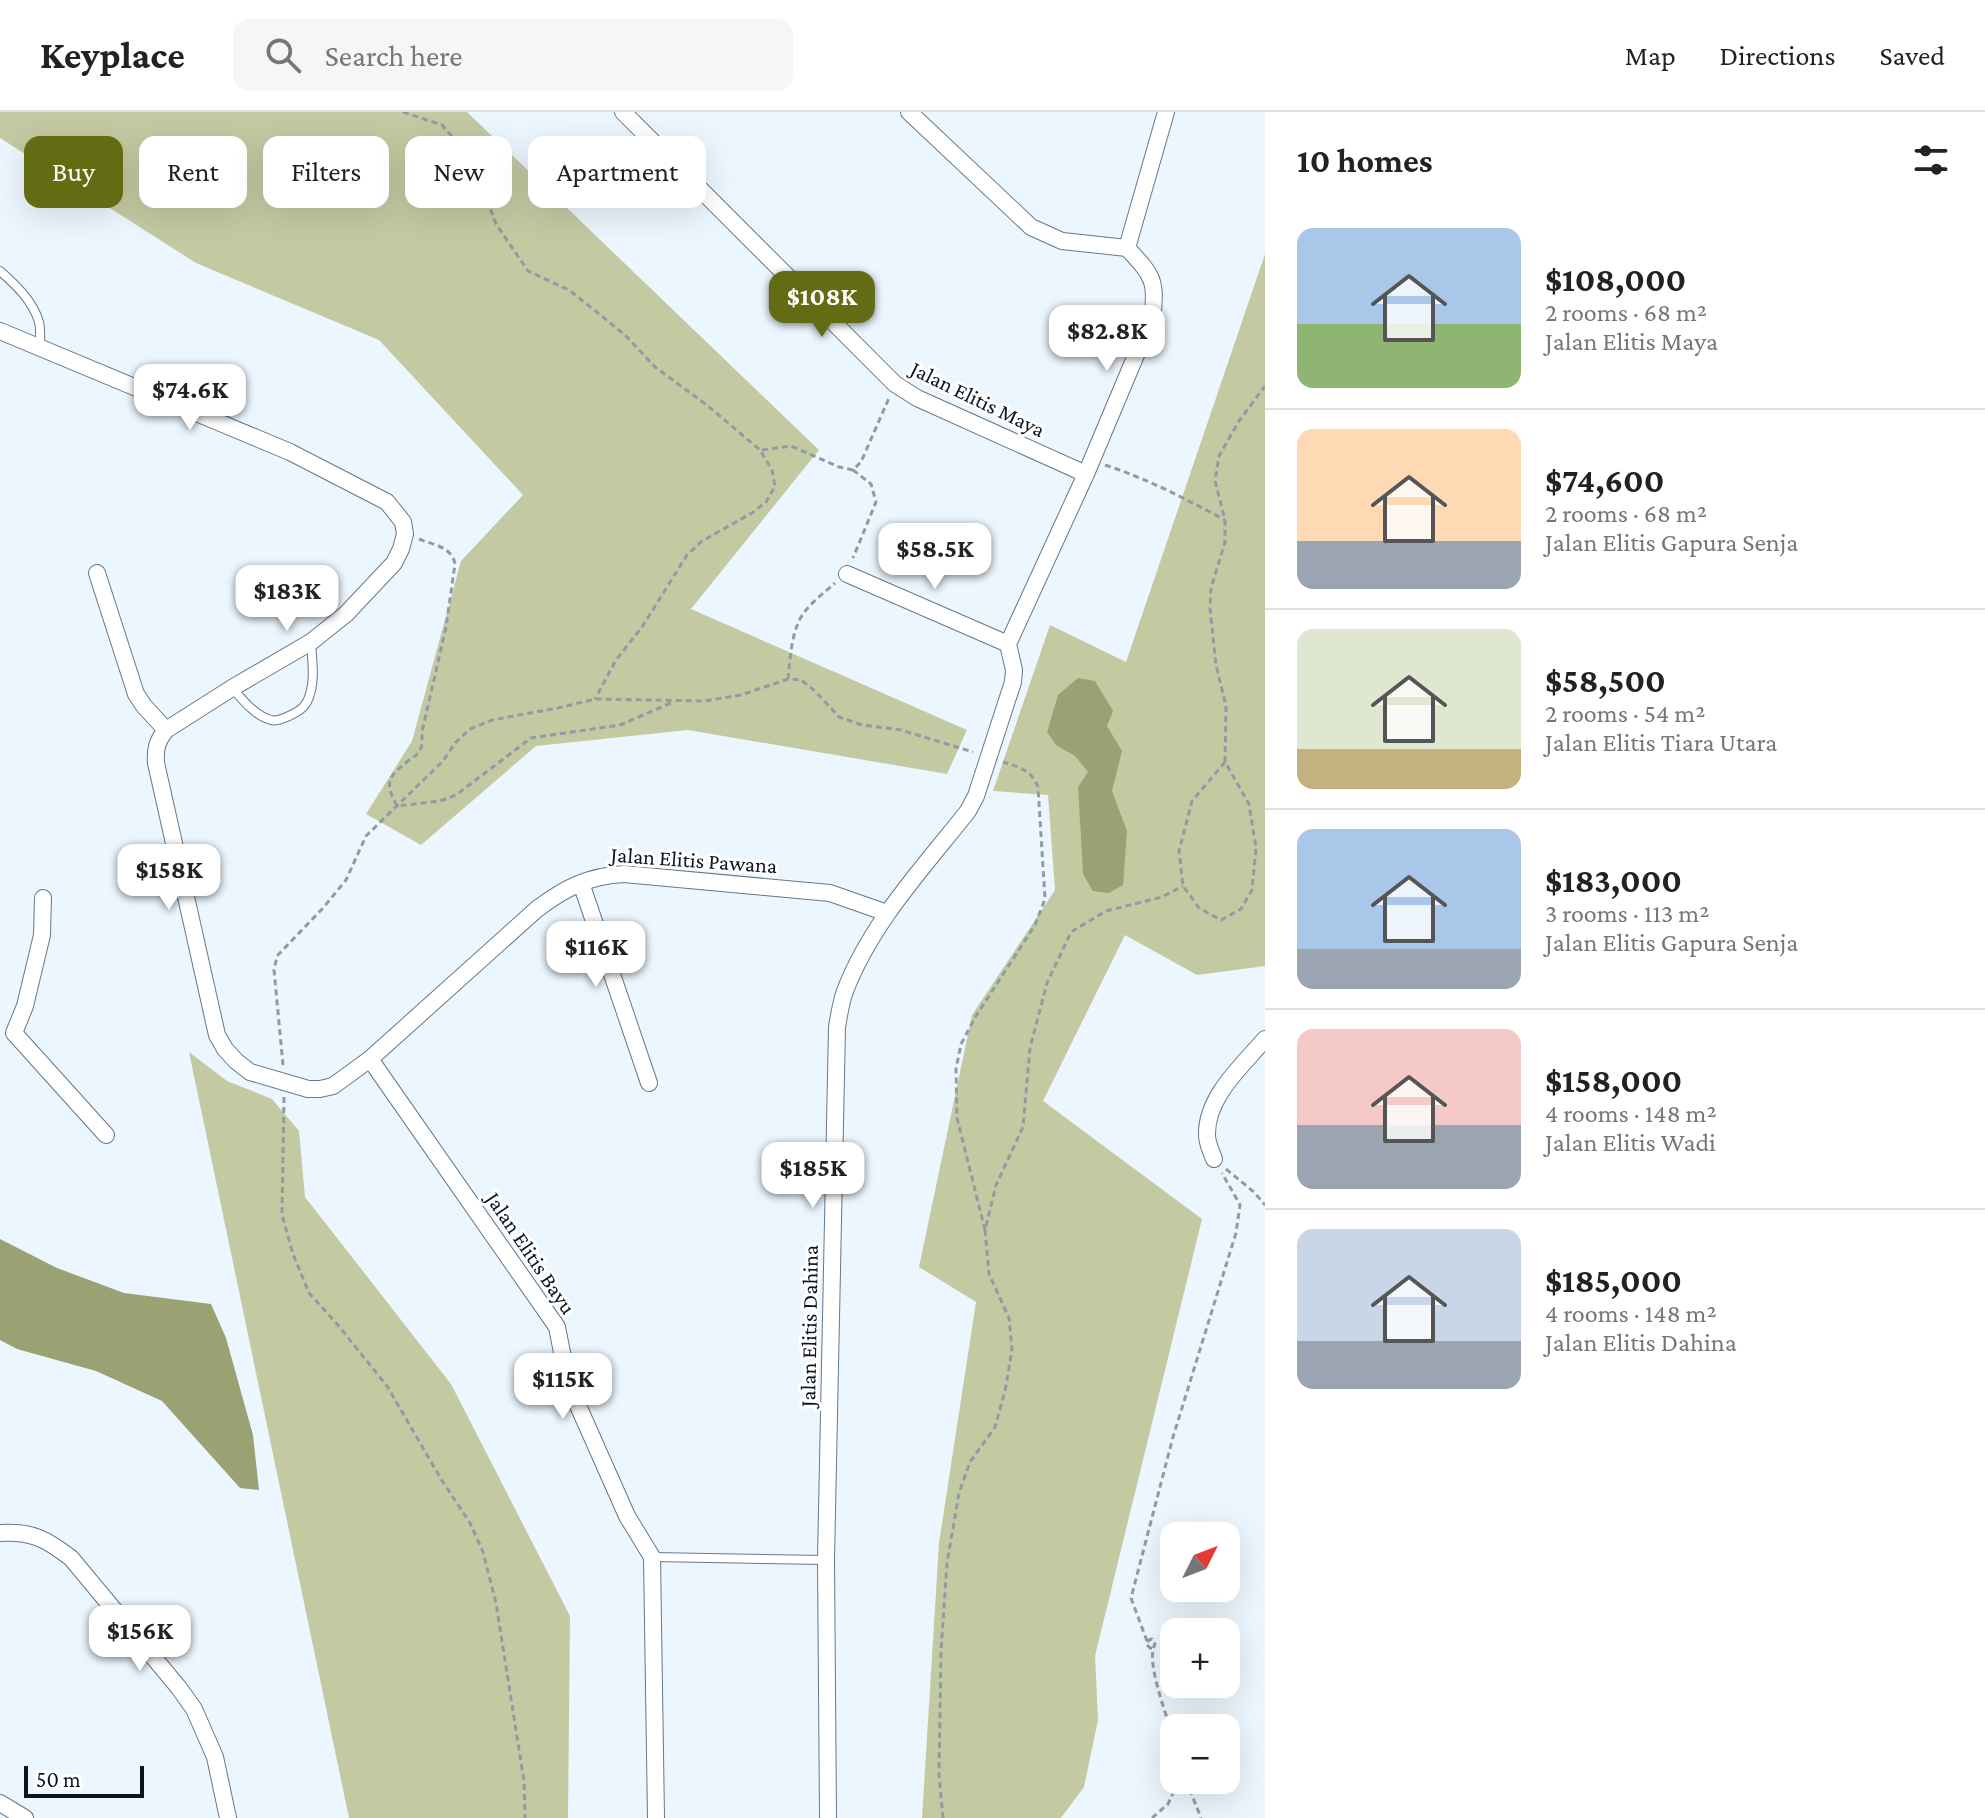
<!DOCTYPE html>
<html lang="en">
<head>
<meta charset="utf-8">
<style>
	:root { --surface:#fff; --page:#f6f6f6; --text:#222; --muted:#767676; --line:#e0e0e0; --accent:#636c12 }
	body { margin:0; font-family:"Crimson Pro",serif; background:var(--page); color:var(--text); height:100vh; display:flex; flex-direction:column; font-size:30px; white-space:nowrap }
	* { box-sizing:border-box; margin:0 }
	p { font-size:26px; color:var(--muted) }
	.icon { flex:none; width:44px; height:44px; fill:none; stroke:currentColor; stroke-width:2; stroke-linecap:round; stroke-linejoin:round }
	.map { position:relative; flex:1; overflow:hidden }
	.side { display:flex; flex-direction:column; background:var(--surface); width:720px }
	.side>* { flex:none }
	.top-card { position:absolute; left:24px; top:24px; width:760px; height:72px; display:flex; gap:16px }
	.needle { width:52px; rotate:48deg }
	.buttons { position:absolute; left:1160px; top:1410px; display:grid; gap:16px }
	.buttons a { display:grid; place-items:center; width:80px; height:80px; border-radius:16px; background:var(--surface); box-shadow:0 8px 32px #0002; font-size:40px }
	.scale { position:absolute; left:24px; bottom:20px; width:120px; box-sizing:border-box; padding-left:8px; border:4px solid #0d151c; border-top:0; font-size:22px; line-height:28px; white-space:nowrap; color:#0d151c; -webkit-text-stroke:6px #fff; paint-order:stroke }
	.price { position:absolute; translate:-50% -68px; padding:0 18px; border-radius:16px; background:#fff; color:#222; font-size:26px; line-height:52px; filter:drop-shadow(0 2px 4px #0008) }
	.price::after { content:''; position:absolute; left:50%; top:48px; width:24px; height:18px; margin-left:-12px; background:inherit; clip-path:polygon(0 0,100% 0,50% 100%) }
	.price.current { background:var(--accent); color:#fff }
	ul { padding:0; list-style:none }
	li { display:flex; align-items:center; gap:24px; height:200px; padding:0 32px }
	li+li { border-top:2px solid var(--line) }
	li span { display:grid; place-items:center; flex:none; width:224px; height:160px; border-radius:16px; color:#555 }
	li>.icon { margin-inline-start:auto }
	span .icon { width:96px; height:96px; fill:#fffc; stroke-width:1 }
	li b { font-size:34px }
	h2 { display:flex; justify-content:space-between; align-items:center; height:96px; padding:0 32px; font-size:34px }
	.chip { padding:0 28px; border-radius:16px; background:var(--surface); box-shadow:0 8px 32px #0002; font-size:28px; line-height:72px }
	.chip.current { background:var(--accent); color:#fff }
	header { display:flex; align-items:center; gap:48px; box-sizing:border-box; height:112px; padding:0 40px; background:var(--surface); border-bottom:2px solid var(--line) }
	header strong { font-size:38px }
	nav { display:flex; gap:44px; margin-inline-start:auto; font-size:28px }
	.search { width:560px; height:72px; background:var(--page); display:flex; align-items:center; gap:20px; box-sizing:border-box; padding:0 28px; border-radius:16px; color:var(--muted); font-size:30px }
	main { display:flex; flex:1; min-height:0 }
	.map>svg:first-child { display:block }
</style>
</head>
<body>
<header>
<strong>Keyplace</strong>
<div class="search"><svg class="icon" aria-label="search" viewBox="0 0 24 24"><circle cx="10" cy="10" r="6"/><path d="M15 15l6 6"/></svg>Search here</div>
<nav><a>Map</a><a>Directions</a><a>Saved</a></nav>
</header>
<main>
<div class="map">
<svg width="1265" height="1706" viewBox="0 0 1265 1706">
	<rect width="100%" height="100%" fill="#ecf6ff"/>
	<path fill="#c3caa2" d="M0 0H467L819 338 691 497 967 618 947 662 688 618 536 634 421 733 366 702 412 629 461 449 523 383 379 228 196 151 0 26Z
		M1265 142V854L1197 863 1125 823 1043 989 1202 1107 1095 1544 1098 1608 1084 1675 1061 1706H922L939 1431 976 1190 919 1155 972 903 1055 778 1048 683 993 679 1050 513 1126 550Z
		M189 940 227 969 272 987 299 1019 305 1085 451 1272 570 1504 568 1706H349Z"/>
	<path fill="#9aa274" d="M1078 566 1095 569 1113 599 1107 614 1122 639 1112 679 1127 719 1123 773 1109 781 1093 779 1083 762 1078 675 1088 660 1075 644 1056 633 1047 620 1058 583Z
		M0 1127 57 1156 124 1181 211 1192 226 1226 253 1323 259 1378 240 1376 162 1289 96 1259 17 1237 0 1228Z"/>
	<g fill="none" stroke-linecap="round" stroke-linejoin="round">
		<g stroke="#63798c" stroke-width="10">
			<path id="service" d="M0 159C15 172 33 189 39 210 41 218 40 227 40 236
				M232 576C242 587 255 604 271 608 277 610 284 606 289 604 300 599 307 594 310 582 315 566 312 547 311 531
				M653 1445 826 1448"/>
		</g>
		<g stroke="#63798c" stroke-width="18">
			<path id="minor" d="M623 0 895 272 917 286 1086 362
				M909 0 1031 115 1062 129 1127 136
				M0 219 290 340 387 390 403 410 405 422 401 437 394 451 346 502 311 530 232 576 166 618
				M97 461 136 582 144 594 166 618C157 629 155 637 156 651L217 923 225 937 236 949 250 960 308 977H320L333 974 370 947 537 797C565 776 588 764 624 762L830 781 887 801
				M847 462 1008 532
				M1008 532 1086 362 1152 205C1158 168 1151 162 1127 136L1166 0
				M581 771 649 971
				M14 921 25 894 42 823 43 786
				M14 921 106 1023
				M370 947 557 1215 568 1271 627 1404 652 1445 656 1706
				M1214 1047C1211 1039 1207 1031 1207 1023 1206 985 1242 954 1265 927
				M0 1421C32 1419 46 1427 71 1446L179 1576 194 1597 215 1645 228 1706
				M0 1691 25 1706
				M828 1706 826 1448 837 915C839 903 841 890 845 879 871 811 923 756 968 699L976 684 1013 570 1014 558 1008 532"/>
		</g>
		<path stroke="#929ba4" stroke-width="3" stroke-dasharray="6 4" stroke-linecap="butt" d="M403 0 442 13 471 46 496 112 528 159 569 178 598 201 626 224 655 255 708 294 760 338 772 358 775 374 766 390 752 401 702 429 687 443 642 515 616 548 595 587
			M762 338 791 334 839 355 853 358 861 350 889 286
			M1105 353C1148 367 1186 387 1225 408
			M853 358 871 372 876 390 853 446
			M419 427C434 433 452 435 455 452L446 515 422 620C422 626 423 634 419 640 416 644 412 646 408 649 388 665 384 670 397 694L440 689 456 683 531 626 620 613 671 591
			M788 567C790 548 791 526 799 509 806 494 823 482 835 471
			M1225 650 1192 689 1179 739 1183 774 1199 796 1221 808 1241 797 1252 778 1256 736 1249 692 1225 650 1226 594 1216 553 1210 496 1211 476 1225 430V408L1215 369 1219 344 1239 309 1265 274
			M283 953 274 858 277 844 323 796 346 768 366 724 443 649 456 630 470 617 492 608 558 596 595 587 704 589 741 583 788 567 801 568 815 579 839 605 862 613 901 618 973 640
			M284 985 282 1103 293 1142 309 1181 337 1212 387 1274 441 1367 470 1411 483 1440 496 1491 524 1669 525 1706
			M1226 1057 1254 1080 1265 1093
			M985 1118 957 1006 956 957 961 932 976 904 1035 813 1045 787 1038 675C1032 658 1018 655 1003 650
			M1147 1529 1131 1486 1173 1325 1236 1121 1240 1093 1222 1061
			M1152 1536H1150L1146 1532 1149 1528 1152 1527 1155 1532C1145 1550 1168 1606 1174 1628
			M1186 1668 1201 1706
			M943 1706 939 1663 941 1539 947 1451 959 1381 970 1350 995 1315 1005 1279 1012 1238 1009 1206 989 1162 985 1118 996 1073 1023 1015 1030 936 1047 871 1071 820 1106 799 1162 785 1183 774
			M1152 1706 1168 1692 1179 1668"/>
		<use href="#service" stroke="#fff" stroke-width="8"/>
		<use href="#minor" stroke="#fff" stroke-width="16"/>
	</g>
	<g text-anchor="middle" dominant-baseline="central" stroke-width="6" stroke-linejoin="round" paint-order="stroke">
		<g font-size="22" fill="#0d151c" stroke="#fff">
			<text transform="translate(978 287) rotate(26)">Jalan Elitis Maya</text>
			<text transform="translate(694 748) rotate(4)">Jalan Elitis Pawana</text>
			<text transform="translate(531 1141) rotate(56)">Jalan Elitis Bayu</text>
			<text transform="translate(809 1214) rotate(-89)">Jalan Elitis Dahina</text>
		</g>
	</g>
</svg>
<div class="buttons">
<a><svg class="needle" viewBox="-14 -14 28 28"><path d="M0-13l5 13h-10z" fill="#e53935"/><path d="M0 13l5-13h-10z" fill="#767676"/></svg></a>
<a>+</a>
<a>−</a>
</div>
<div class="scale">50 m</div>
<b class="price current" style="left:822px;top:227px">$108K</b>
<b class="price" style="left:1107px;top:261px">$82.8K</b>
<b class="price" style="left:190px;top:320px">$74.6K</b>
<b class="price" style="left:935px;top:479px">$58.5K</b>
<b class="price" style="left:287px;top:521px">$183K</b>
<b class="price" style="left:169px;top:800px">$158K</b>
<b class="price" style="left:596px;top:877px">$116K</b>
<b class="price" style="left:813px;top:1098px">$185K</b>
<b class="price" style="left:563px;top:1309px">$115K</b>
<b class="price" style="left:140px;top:1561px">$156K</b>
<div class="top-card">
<a class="chip current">Buy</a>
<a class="chip">Rent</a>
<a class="chip">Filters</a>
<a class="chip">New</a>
<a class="chip">Apartment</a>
</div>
</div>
<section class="side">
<h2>10 homes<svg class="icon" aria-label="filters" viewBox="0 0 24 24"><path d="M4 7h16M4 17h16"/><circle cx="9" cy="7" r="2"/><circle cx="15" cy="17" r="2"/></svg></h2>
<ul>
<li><span style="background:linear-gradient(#a9c7e8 60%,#8fb573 0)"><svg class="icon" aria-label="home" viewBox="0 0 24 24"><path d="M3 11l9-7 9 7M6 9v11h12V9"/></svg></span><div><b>$108,000</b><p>2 rooms · 68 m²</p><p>Jalan Elitis Maya</p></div></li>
<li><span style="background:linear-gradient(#ffd9b3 70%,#9aa5b1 0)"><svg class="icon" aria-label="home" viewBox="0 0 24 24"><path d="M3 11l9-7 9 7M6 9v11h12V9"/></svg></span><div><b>$74,600</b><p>2 rooms · 68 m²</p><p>Jalan Elitis Gapura Senja</p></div></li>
<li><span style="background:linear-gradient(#dfe7d0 75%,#c2b280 0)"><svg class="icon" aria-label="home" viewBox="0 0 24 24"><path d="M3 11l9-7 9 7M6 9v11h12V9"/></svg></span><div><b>$58,500</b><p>2 rooms · 54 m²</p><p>Jalan Elitis Tiara Utara</p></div></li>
<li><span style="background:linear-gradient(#a9c7e8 75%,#9aa5b1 0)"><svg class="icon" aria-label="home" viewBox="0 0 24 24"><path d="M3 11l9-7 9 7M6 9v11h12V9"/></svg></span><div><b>$183,000</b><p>3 rooms · 113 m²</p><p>Jalan Elitis Gapura Senja</p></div></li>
<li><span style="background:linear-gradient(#f6c9c9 60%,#9aa5b1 0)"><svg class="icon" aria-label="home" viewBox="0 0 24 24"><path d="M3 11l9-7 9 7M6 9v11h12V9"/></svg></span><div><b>$158,000</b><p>4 rooms · 148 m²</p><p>Jalan Elitis Wadi</p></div></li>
<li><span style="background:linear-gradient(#c9d6e8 70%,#9aa5b1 0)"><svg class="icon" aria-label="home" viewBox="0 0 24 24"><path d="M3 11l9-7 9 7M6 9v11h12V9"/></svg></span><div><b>$185,000</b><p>4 rooms · 148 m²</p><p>Jalan Elitis Dahina</p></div></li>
</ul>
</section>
</main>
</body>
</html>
